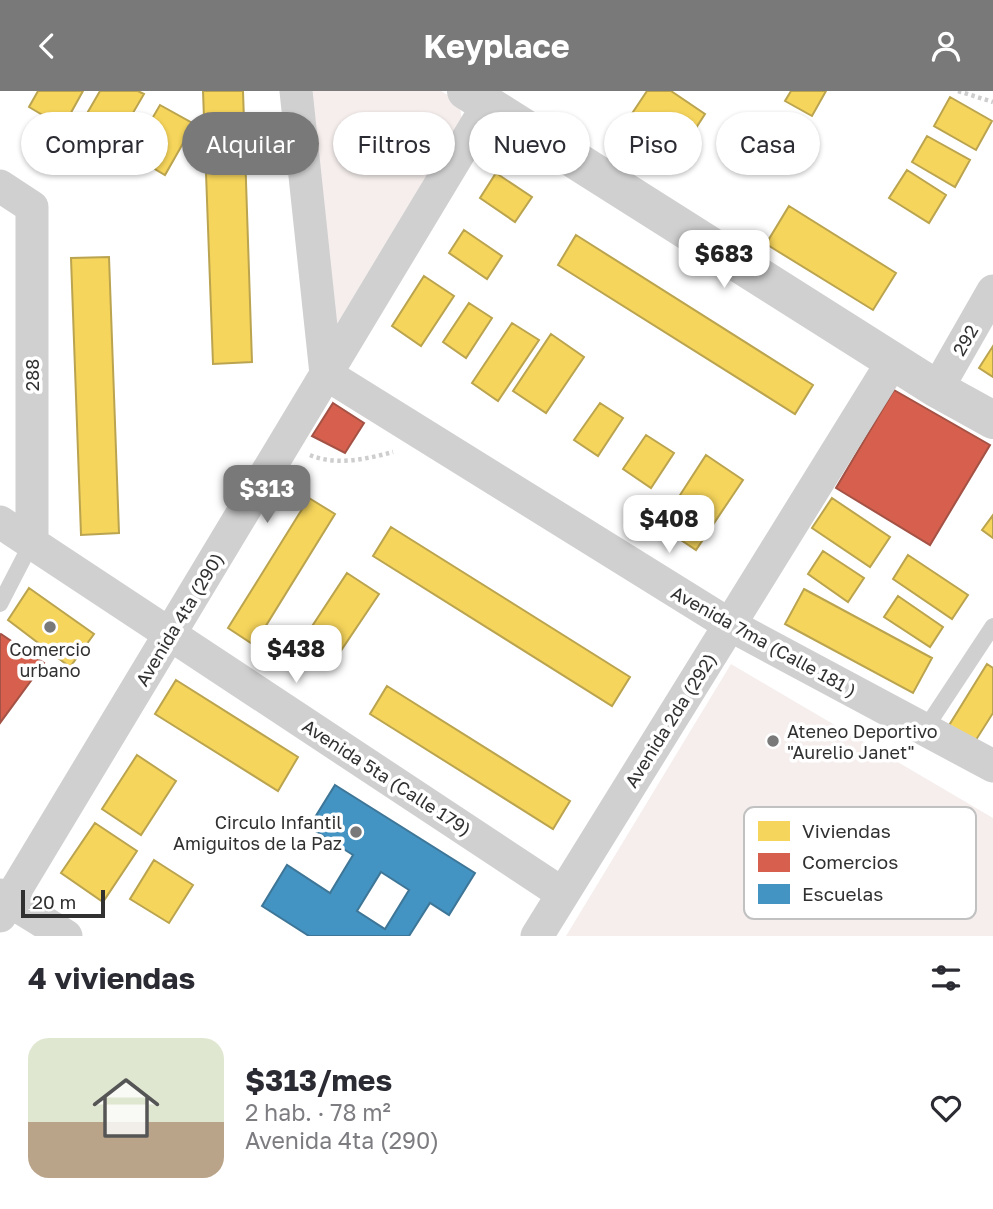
<!DOCTYPE html>
<html lang="es">
<head>
<meta charset="utf-8">
<style>
	:root { --surface:#fff; --page:#f2f2f3; --text:#2b2b33; --muted:#7c7c81; --line:#e1e1e2; --accent:#797979 }
	body { margin:0; font-family:"Golos Text",sans-serif; background:var(--page); color:var(--text); height:100vh; display:flex; flex-direction:column; font-size:26px; white-space:nowrap }
	* { box-sizing:border-box; margin:0 }
	p { font-size:23px; color:var(--muted) }
	.icon { flex:none; width:38px; height:38px; fill:none; stroke:currentColor; stroke-width:2; stroke-linecap:round; stroke-linejoin:round }
	.map { position:relative; height:845px; overflow:hidden }
	.panel { display:flex; flex-direction:column; background:var(--surface); flex:1 }
	.panel>* { flex:none }
	.top-card { position:absolute; left:21px; top:21px; width:952px; height:63px; display:flex; gap:14px }
	.scale { position:absolute; left:21px; bottom:18px; width:84px; box-sizing:border-box; padding-left:7px; border:4px solid #313131; border-top:0; font-size:19px; line-height:24px; white-space:nowrap; color:#313131; -webkit-text-stroke:5px #fff; paint-order:stroke }
	.price { position:absolute; translate:-50% -60px; padding:0 16px; border-radius:14px; background:#fff; color:#222; font-size:23px; line-height:46px; filter:drop-shadow(0 2px 4px #0008) }
	.price::after { content:''; position:absolute; left:50%; top:42px; width:21px; height:16px; margin-left:-10px; background:inherit; clip-path:polygon(0 0,100% 0,50% 100%) }
	.price.on { background:var(--accent); color:#fff }
	ul { padding:0; list-style:none }
	li { display:flex; align-items:center; gap:21px; height:175px; padding:0 28px }
	li+li { border-top:2px solid var(--line) }
	li span { display:grid; place-items:center; flex:none; width:196px; height:140px; border-radius:21px; color:#555 }
	li>.icon { margin-inline-start:auto }
	span .icon { width:84px; height:84px; fill:#fffc; stroke-width:1 }
	li b { font-size:30px }
	h2 { display:flex; justify-content:space-between; align-items:center; height:84px; padding:0 28px; font-size:30px }
	.tag { padding:0 24px; border-radius:32px; background:var(--surface); box-shadow:0 2px 5px #0004; font-size:24px; line-height:63px }
	.tag.on { background:var(--accent); color:#fff }
	header { display:flex; justify-content:space-between; align-items:center; height:91px; padding:0 28px; background:var(--accent); color:#fff; font-size:32px; font-weight:700 }
	.map>svg:first-child { display:block }
</style>
</head>
<body>
<header><svg class="icon" aria-label="back" viewBox="0 0 24 24"><path d="M15 5l-7 7 7 7"/></svg>Keyplace<svg class="icon" aria-label="person" viewBox="0 0 24 24"><circle cx="12" cy="8" r="4"/><path d="M4 21q1-7 8-7t8 7"/></svg></header>
<div class="map">
<svg width="993" height="845" viewBox="0 0 993 845">
	<rect width="100%" height="100%" fill="#fff"/>
	<path fill="#f5eeed" d="M310 0H441L459 11 462 29 334 238Z
		M731 573 993 727V845H566Z"/>
	<path fill="#f6d55c" stroke="#bba44f" stroke-width="2" d="M38 0H83L63 36 29 16Z
		M100 0H138L144 3 112 58 78 38Z
		M203 0H243L252 271 213 273Z
		M647 0H671L705 23 674 71 623 36Z
		M791 0H826L812 25 785 10Z
		M950 6 992 30 976 59 934 35Z
		M160 14 194 33 165 84 131 64Z
		M927 45 970 69 955 96 912 71Z
		M907 79 946 104 929 132 889 107Z
		M496 82 532 106 515 131 480 107Z
		M789 115 896 182 873 219 766 153Z
		M464 139 502 165 487 188 449 162Z
		M576 144 813 294 795 323 558 174Z
		M109 166 119 442 81 444 71 167Z
		M424 185 454 205 421 255 392 235Z
		M469 212 492 227 466 267 443 251Z
		M512 232 539 249 498 310 472 292Z
		M551 243 584 266 546 322 513 300Z
		M993 255V286L979 277Z
		M600 312 623 327 598 365 574 349Z
		M646 344 674 362 651 397 623 378Z
		M706 364 743 389 696 459 660 435Z
		M309 407 335 423 254 554 228 537Z
		M832 407 890 446 870 476 812 437Z
		M993 424V447L982 439Z
		M391 436 630 586 612 615 373 465Z
		M823 460 864 487 848 511 808 483Z
		M908 464 968 504 952 528 893 488Z
		M347 482 379 503 336 567 305 546Z
		M29 497 94 543 70 576 8 529Z
		M804 498 932 567 913 602 785 533Z
		M898 505 943 536 930 556 884 526Z
		M987 573 993 577V622L974 652 948 636Z
		M176 589 298 666 278 700 155 623Z
		M387 595 570 710 553 738 370 623Z
		M137 664 176 690 141 744 102 718Z
		M95 732 137 760 103 811 61 782Z
		M154 769 193 794 169 832 130 808Z"/>
	<path fill="#d6604d" stroke="#a45245" stroke-width="2" d="M894 299 990 354 930 454 836 397Z
		M333 312 364 332 345 362 312 345Z
		M1 543 44 572 0 632V544Z"/>
	<path fill="#4393c3" stroke="#3e7697" stroke-width="2" fill-rule="evenodd" d="M335 694 475 782 449 824 430 812 409 845H309L262 815 287 774 330 802 353 764 309 736ZM381 781 409 799 385 838 357 820Z"/>
	<g fill="none" stroke-linecap="round" stroke-linejoin="round">
		<path stroke="#cecece" stroke-width="4.5" stroke-dasharray="3.5 3.5" stroke-linecap="butt" d="M958 0 993 11
			M310 364C335 375 367 368 393 361"/>
		<path stroke="#d0d0d0" stroke-width="16" d="M0 513 32 451
			M925 638 993 535"/>
		<path stroke="#d0d0d0" stroke-width="33" d="M296 0 326 283 730 534 993 675
			M0 95 32 116V451
			M937 298 993 200
			M0 431 563 803
			M0 804 66 845
			M0 825 488 14
			M537 845 893 270"/>
		<path stroke="#d0d0d0" stroke-width="38" d="M466 0 937 298 993 329"/>
	</g>
	<g fill="#797979" stroke="#fff" stroke-width="2.5">
		<circle cx="50" cy="536" r="7"/>
		<circle cx="773" cy="650" r="7"/>
		<circle cx="356" cy="741" r="7"/>
	</g>
	<g text-anchor="middle" dominant-baseline="central" stroke-width="7" stroke-linejoin="round" paint-order="stroke">
		<g font-size="18" fill="#313131" stroke="#fff">
			<text transform="translate(965 249) rotate(-60)">292</text>
			<text transform="translate(32 284) rotate(-90)">288</text>
			<text transform="translate(179 528) rotate(-59)">Avenida 4ta (290)</text>
			<text transform="translate(764 550) rotate(29)">Avenida 7ma (Calle 181 )</text>
			<text transform="translate(670 629) rotate(-58)">Avenida 2da (292)</text>
			<text transform="translate(387 686) rotate(33)">Avenida 5ta (Calle 179)</text>
		</g>
		<g font-size="18" fill="#313131" stroke="#fff">
			<text x="50" y="558">Comercio<tspan x="50" dy="21">urbano</tspan></text>
			<text x="787" y="640" text-anchor="start">Ateneo Deportivo<tspan x="787" dy="21">"Aurelio Janet"</tspan></text>
			<text x="342" y="731" text-anchor="end">Circulo Infantil<tspan x="342" dy="21">Amiguitos de la Paz</tspan></text>
		</g>
	</g>
	<rect x="744" y="716" width="232" height="112" rx="10" fill="#fff" stroke="#c1c1c1" stroke-width="2"/>
	<rect x="758" y="730" width="32" height="20" fill="#f6d55c"/>
	<rect x="758" y="762" width="32" height="19" fill="#d6604d"/>
	<rect x="758" y="793" width="32" height="20" fill="#4393c3"/>
	<g font-size="19" fill="#313131">
		<text x="802" y="747">Viviendas</text>
		<text x="802" y="778">Comercios</text>
		<text x="802" y="810">Escuelas</text>
	</g>
</svg>
<div class="scale">20 m</div>
<b class="price" style="left:724px;top:199px">$683</b>
<b class="price on" style="left:267px;top:434px">$313</b>
<b class="price" style="left:669px;top:464px">$408</b>
<b class="price" style="left:296px;top:594px">$438</b>
<div class="top-card">
<a class="tag">Comprar</a>
<a class="tag on">Alquilar</a>
<a class="tag">Filtros</a>
<a class="tag">Nuevo</a>
<a class="tag">Piso</a>
<a class="tag">Casa</a>
</div>
</div>
<section class="panel">
<h2>4 viviendas<svg class="icon" aria-label="filters" viewBox="0 0 24 24"><path d="M4 7h16M4 17h16"/><circle cx="9" cy="7" r="2"/><circle cx="15" cy="17" r="2"/></svg></h2>
<ul>
<li><span style="background:linear-gradient(#dfe7d0 60%,#b9a48a 0)"><svg class="icon" aria-label="home" viewBox="0 0 24 24"><path d="M3 11l9-7 9 7M6 9v11h12V9"/></svg></span><div><b>$313/mes</b><p>2 hab. · 78 m²</p><p>Avenida 4ta (290)</p></div><svg class="icon" aria-label="heart" viewBox="0 0 24 24"><path d="M12 20l-8-8c-3-5 5-10 8-4 3-6 11-1 8 4z"/></svg></li>
</ul>
</section>
</body>
</html>
